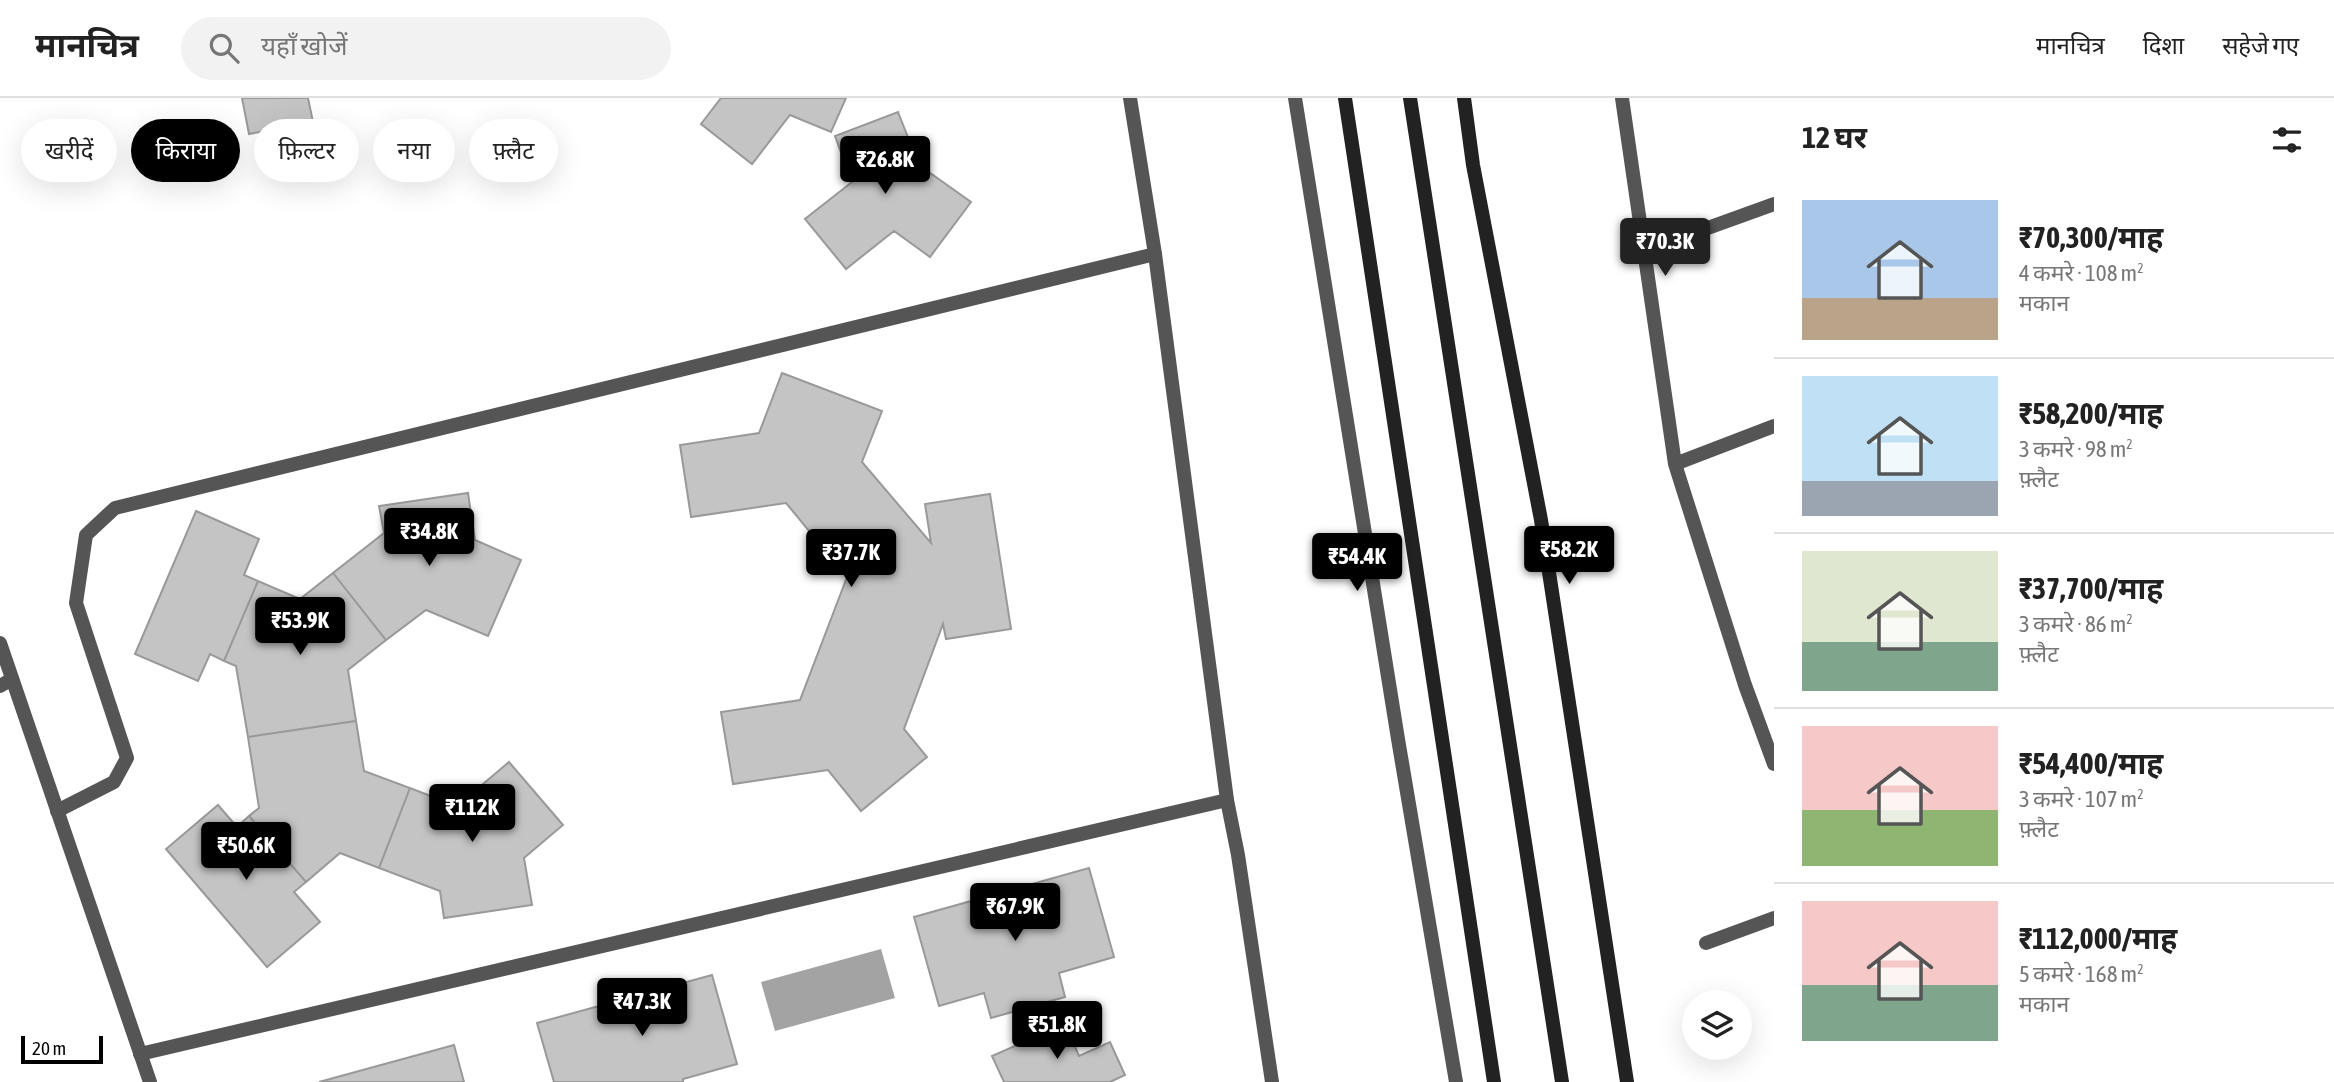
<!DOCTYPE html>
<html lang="hi">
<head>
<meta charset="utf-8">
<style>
	:root { --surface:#fff; --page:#f2f2f2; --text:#222; --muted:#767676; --line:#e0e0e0; --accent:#000 }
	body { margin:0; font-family:"Asap Condensed","Noto Sans Devanagari",sans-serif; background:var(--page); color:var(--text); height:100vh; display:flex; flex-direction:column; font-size:26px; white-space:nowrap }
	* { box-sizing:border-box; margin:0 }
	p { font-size:23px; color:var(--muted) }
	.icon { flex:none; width:38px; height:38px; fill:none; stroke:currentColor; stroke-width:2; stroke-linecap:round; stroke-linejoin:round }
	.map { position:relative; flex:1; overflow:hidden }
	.drawer { display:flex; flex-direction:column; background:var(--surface); width:560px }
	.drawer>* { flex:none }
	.banner { position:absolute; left:21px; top:21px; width:665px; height:63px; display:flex; gap:14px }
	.tools { position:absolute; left:1682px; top:892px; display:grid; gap:14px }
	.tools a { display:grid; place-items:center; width:70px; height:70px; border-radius:50%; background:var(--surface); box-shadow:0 7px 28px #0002; font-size:35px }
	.scale { position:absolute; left:21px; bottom:18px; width:82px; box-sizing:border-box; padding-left:7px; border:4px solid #000; border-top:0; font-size:19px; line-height:24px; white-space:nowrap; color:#000; -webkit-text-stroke:5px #fff; paint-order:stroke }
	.price { position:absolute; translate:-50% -60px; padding:0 16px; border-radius:7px; background:var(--accent); color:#fff; font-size:23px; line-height:46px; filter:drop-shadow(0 2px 4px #0008) }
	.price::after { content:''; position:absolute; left:50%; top:42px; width:21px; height:16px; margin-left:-10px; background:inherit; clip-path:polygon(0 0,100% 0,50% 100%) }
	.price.on { background:#222; color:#fff }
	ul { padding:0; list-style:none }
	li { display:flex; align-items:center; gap:21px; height:175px; padding:0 28px }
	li+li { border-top:2px solid var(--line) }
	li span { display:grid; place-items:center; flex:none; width:196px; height:140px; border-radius:0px; color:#555 }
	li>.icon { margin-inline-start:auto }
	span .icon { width:84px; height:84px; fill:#fffc; stroke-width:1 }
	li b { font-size:30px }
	h2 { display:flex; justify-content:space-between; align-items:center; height:84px; padding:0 28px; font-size:30px }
	.tag { padding:0 24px; border-radius:32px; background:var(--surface); box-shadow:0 7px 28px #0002; font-size:24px; line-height:63px }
	.tag.on { background:var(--accent); color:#fff }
	header { display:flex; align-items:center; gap:42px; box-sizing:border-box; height:98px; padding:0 35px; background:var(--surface); border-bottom:2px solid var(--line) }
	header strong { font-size:33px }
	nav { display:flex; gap:38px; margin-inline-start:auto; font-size:24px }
	.search { width:490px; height:63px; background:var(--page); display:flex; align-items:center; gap:18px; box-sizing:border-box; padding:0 24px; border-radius:38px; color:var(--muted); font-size:26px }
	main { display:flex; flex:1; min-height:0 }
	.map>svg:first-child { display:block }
</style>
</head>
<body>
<header>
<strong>मानचित्र</strong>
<div class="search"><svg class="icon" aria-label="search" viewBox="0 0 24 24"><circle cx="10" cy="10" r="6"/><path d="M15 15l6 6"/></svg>यहाँ खोजें</div>
<nav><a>मानचित्र</a><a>दिशा</a><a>सहेजे गए</a></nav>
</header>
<main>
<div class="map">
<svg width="1774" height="984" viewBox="0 0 1774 984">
	<rect width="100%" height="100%" fill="#fff"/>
	<path fill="#a3a3a3" d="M881 851 895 900 775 933 761 884Z"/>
	<path fill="#c4c4c4" stroke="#999" stroke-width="2" d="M242 0H308L313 24 249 36Z
		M721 0H846L831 34 790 17 752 66 701 26Z
		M898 14 919 67 971 104 930 159 894 133 846 171 805 121 852 84 835 38Z
		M782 275 882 313 862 364 931 445 925 406 990 396 1011 531 946 541 943 526 904 631 927 659 861 713 828 672 733 686 721 614 800 602 847 479 786 405 691 419 680 347 759 335Z
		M468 395 475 442 521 462 488 538 426 512 386 542 333 475 384 435 379 408Z
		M196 413 259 441 244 477 258 483 224 563 210 556 198 583 135 556Z
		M333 475 386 542 348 572 356 623 248 639 236 568 224 563 258 483 300 501Z
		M356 623 364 673 410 690 379 770 340 755 306 784 249 718 259 710 248 639Z
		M509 664 563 727 524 760 532 807 444 820 440 793 379 770 410 690 457 708Z
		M218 707 237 729 249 718 306 784 294 794 320 824 267 869 166 751Z
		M1089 770 1114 859 1059 875 1065 899 991 920 984 895 939 908 914 819Z
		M712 877 737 966 683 981V984H554L537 925Z
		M1065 926 1079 958 1110 944 1125 977 1110 984H1004L992 958Z
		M454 947 464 984H319Z"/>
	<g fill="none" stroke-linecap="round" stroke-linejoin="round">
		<path stroke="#555" stroke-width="14" d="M0 588 12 581
			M57 713 114 684 127 660 76 505 86 437 115 410 1155 156
			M140 956 1227 702"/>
		<path stroke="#555" stroke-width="14" d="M1130 0 1155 156 1227 702 1238 757 1272 984
			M1295 0 1398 641 1456 984
			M1622 0 1675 366 1745 587 1774 666
			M1644 153 1774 106
			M1675 366 1774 328
			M0 545 150 984
			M1706 845 1774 820"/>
		<path stroke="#222" stroke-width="14" d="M1345 0 1494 984
			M1410 0 1562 984
			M1464 0 1473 67 1541 422 1627 984"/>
	</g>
</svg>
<div class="tools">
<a><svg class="icon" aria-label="layers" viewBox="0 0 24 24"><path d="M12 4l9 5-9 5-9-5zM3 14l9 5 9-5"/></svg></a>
</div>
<div class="scale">20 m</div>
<b class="price" style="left:885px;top:98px">₹26.8K</b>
<b class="price on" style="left:1665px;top:180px">₹70.3K</b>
<b class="price" style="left:429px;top:470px">₹34.8K</b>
<b class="price" style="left:1569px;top:488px">₹58.2K</b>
<b class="price" style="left:851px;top:491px">₹37.7K</b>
<b class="price" style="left:1357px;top:495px">₹54.4K</b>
<b class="price" style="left:300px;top:559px">₹53.9K</b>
<b class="price" style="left:472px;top:746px">₹112K</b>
<b class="price" style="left:246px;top:784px">₹50.6K</b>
<b class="price" style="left:1015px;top:845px">₹67.9K</b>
<b class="price" style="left:642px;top:940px">₹47.3K</b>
<b class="price" style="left:1057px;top:963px">₹51.8K</b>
<div class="banner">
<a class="tag">खरीदें</a>
<a class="tag on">किराया</a>
<a class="tag">फ़िल्टर</a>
<a class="tag">नया</a>
<a class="tag">फ़्लैट</a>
</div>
</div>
<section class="drawer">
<h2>12 घर<svg class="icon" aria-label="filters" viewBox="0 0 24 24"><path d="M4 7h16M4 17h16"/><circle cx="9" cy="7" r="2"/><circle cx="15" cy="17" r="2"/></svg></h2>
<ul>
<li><span style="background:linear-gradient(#a9c7e8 70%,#b9a48a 0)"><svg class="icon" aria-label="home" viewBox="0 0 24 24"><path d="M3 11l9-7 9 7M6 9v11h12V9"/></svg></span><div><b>₹70,300/माह</b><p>4 कमरे · 108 m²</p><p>मकान</p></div></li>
<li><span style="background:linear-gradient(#bfe0f5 75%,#9aa5b1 0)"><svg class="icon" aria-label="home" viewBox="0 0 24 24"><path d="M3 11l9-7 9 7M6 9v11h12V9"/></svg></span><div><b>₹58,200/माह</b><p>3 कमरे · 98 m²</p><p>फ़्लैट</p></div></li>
<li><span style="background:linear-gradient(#dfe7d0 65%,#7fa58c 0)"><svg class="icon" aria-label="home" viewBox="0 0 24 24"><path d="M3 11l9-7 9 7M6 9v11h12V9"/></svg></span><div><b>₹37,700/माह</b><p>3 कमरे · 86 m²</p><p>फ़्लैट</p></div></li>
<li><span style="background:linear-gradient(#f6c9c9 60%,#8fb573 0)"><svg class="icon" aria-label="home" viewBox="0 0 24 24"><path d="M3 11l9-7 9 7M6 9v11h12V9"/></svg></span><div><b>₹54,400/माह</b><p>3 कमरे · 107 m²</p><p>फ़्लैट</p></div></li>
<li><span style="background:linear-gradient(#f6c9c9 60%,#7fa58c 0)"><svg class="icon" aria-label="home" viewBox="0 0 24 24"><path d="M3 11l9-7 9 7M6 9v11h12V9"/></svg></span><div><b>₹112,000/माह</b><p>5 कमरे · 168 m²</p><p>मकान</p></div></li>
</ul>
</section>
</main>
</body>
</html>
